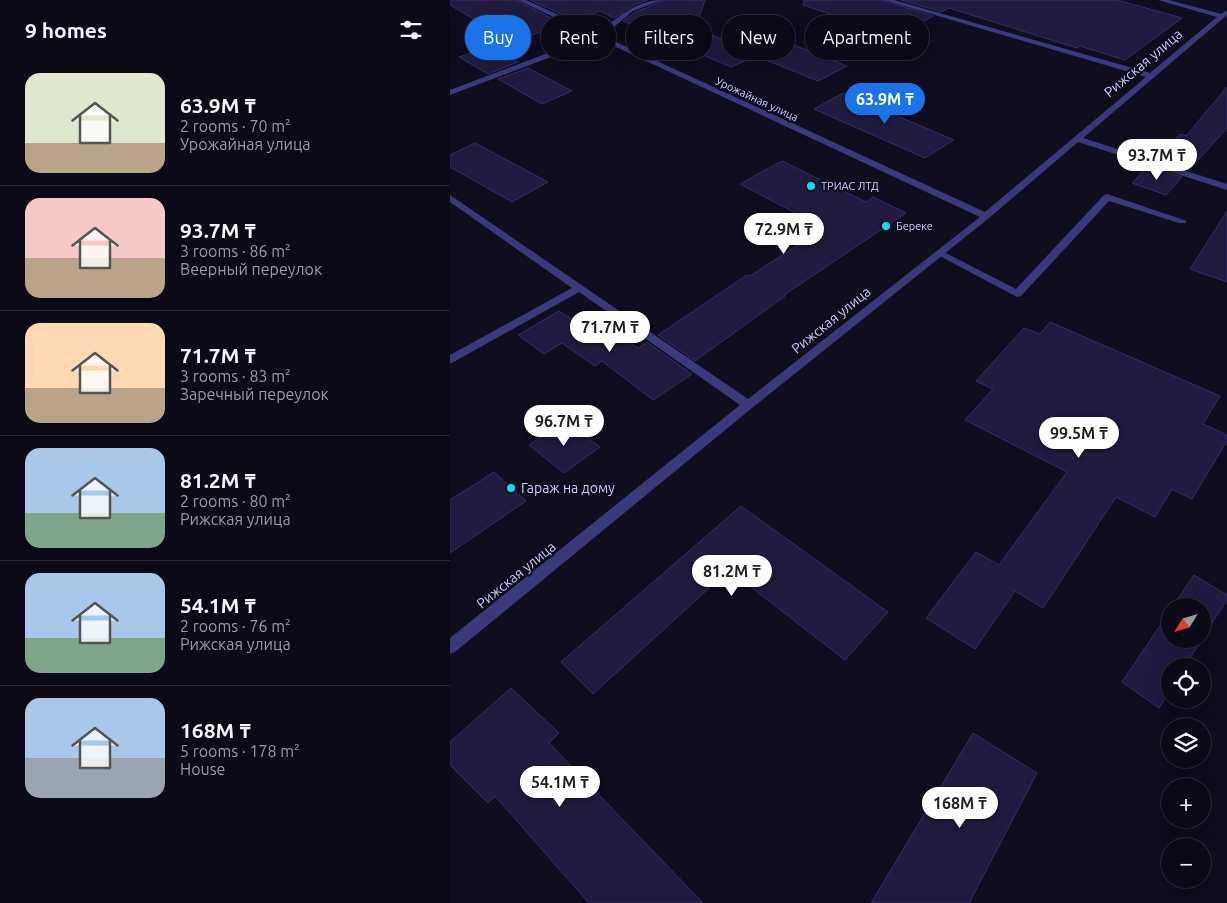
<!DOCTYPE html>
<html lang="en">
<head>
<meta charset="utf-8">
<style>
	:root { --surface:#0b0a16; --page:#14131f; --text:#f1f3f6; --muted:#9a9aa1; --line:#2b2b35; --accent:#1a73e8 }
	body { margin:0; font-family:Ubuntu,sans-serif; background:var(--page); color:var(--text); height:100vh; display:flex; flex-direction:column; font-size:19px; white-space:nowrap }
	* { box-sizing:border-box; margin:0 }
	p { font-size:16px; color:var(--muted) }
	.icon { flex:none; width:28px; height:28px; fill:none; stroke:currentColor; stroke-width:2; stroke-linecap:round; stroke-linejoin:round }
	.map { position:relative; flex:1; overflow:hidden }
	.side { display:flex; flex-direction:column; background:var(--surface); width:450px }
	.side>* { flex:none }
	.hud { position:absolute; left:15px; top:15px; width:475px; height:45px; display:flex; gap:10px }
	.needle { width:32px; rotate:233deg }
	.tools { position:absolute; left:711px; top:598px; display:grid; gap:10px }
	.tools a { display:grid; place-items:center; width:50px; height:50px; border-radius:50%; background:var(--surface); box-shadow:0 5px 20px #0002,0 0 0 1px var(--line); font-size:25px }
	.price { position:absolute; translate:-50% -42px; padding:0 11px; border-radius:18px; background:#fff; color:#222; font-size:16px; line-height:32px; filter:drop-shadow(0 1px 2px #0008) }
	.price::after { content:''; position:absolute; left:50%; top:30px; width:15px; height:11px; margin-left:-8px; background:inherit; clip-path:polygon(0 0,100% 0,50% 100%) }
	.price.on { background:var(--accent); color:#fff }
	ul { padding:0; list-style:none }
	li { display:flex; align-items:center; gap:15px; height:125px; padding:0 25px }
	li+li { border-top:1px solid var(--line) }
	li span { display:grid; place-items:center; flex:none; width:140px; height:100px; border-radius:15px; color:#555 }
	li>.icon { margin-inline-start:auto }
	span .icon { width:60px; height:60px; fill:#fffc; stroke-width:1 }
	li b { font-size:21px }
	h2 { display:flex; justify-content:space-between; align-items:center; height:60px; padding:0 25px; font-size:21px }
	.pill { padding:0 18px; border-radius:22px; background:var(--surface); box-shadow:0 5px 20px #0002,0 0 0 1px var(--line); font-size:18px; line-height:45px }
	.pill.on { background:var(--accent); color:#fff }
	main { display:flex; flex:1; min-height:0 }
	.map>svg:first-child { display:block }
</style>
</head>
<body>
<main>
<section class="side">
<h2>9 homes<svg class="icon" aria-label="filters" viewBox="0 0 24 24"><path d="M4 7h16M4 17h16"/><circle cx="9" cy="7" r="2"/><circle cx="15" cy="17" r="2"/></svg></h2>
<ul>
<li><span style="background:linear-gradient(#dfe7d0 70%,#b9a48a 0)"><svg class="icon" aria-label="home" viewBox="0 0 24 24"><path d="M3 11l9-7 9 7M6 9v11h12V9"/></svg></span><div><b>63.9M ₸</b><p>2 rooms · 70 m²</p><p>Урожайная улица</p></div></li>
<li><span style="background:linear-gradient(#f6c9c9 60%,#b9a48a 0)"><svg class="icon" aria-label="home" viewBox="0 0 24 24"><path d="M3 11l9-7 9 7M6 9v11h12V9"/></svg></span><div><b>93.7M ₸</b><p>3 rooms · 86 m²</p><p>Веерный переулок</p></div></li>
<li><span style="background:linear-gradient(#ffd9b3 65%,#b9a48a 0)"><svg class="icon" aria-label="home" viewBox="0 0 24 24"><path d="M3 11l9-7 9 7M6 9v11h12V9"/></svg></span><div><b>71.7M ₸</b><p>3 rooms · 83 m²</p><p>Заречный переулок</p></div></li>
<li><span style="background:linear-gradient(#a9c7e8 65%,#7fa58c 0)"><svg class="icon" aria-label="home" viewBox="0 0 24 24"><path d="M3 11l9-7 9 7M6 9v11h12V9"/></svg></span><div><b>81.2M ₸</b><p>2 rooms · 80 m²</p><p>Рижская улица</p></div></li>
<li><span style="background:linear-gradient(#a9c7e8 65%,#7fa58c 0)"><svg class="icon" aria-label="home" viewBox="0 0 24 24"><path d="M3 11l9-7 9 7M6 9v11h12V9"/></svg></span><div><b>54.1M ₸</b><p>2 rooms · 76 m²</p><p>Рижская улица</p></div></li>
<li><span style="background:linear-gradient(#a9c7e8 60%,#9aa5b1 0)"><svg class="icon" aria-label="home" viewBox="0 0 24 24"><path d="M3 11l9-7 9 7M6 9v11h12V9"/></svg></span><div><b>168M ₸</b><p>5 rooms · 178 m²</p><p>House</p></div></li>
</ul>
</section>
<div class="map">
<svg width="777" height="903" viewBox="0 0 777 903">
	<rect width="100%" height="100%" fill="#0f0d1e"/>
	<path fill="#201a3e" stroke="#362d69" d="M0 0H66L113 24 62 42 0 5Z
		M80 0H198L184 5 164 18 150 11 124 20Z
		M214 0H255L247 22 239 26 299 50 326 38 397 66 368 81 306 56 281 67 173 21 184 13Z
		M354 0H432L483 16 448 36 353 5Z
		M451 0H667L732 18 675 60 630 46 627 48 499 8 492 12Z
		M39 47 68 62 38 74 9 57Z
		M78 68 122 91 92 104 48 79Z
		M777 87V128L739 170 706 159 730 134 736 136Z
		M393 93 504 140 475 158 364 109Z
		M25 143 98 182 62 202 0 167V155Z
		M332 161 416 202 423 197 456 213 334 295 335 296 245 361 208 335 297 275 300 276 374 228 290 184Z
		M698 167 732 177 716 195 682 183Z
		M777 211V282L740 269Z
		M109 311 147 335 158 328 188 348 197 342 242 374 203 400 152 361 145 366 112 343 94 354 68 335Z
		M600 322 770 396 753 424 777 435V441L742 499 722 489 705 517 666 497 593 608 565 591 525 649 476 618 526 552 549 565 617 472 515 420 543 389 526 381 574 328 590 334Z
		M115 421 150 447 114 473 79 445Z
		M44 472 76 501 0 553V500Z
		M291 506 438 612 395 660 279 570 143 694 111 662Z
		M744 575 777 595V600L752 638V606H723Z
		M720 611V639H752L735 666H720V690L709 708 672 682Z
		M61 688 109 733 99 743 253 903H139L45 796 38 803 0 765V742Z
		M523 733 587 773 519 903H421Z"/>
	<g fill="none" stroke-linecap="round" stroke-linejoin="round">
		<path fill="#3a3a7b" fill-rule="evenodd" d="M657 194 737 221 735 223H729L659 201 571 296 567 297 484 253 489 250 492 251 566 289 654 195Z"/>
		<path fill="#3a3a7b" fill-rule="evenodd" d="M68 0H76L148 33C167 18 186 0 212 0L183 11 153 36 535 212 696 77 434 0H444L700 73 767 17 708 0H719L771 14 777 10V15L633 138 777 184V190L628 142 539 218 302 408 5 652 0 654V638L290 405 129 292 0 364V355L122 288 0 202V195L298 399 530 217 149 39 0 95V90L143 36Z"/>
	</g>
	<g fill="#09dfec" stroke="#0f0d1e" stroke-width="2">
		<circle cx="361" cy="186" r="5"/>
		<circle cx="436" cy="226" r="5"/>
		<circle cx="61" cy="488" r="5"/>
	</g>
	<g text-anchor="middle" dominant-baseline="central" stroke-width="4.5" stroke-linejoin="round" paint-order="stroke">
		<g font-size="11" fill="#cfccfd" stroke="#0f0d1e">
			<text transform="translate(307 99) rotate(25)">Урожайная улица</text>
		</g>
		<g font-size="11" fill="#cfccfd" stroke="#0f0d1e" text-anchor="start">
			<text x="371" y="186">ТРИАС ЛТД</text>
			<text x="446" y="226">Береке</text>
		</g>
		<g font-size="14" fill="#cfccfd" stroke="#0f0d1e">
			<text transform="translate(693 63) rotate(-40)">Рижская улица</text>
			<text transform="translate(381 320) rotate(-39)">Рижская улица</text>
			<text transform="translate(66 575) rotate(-39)">Рижская улица</text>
		</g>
		<g font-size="14" fill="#cfccfd" stroke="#0f0d1e" text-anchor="start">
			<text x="71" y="488">Гараж на дому</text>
		</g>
	</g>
</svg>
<div class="tools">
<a><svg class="needle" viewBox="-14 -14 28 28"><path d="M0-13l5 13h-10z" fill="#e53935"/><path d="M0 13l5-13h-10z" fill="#9a9aa1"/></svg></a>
<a><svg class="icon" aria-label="locate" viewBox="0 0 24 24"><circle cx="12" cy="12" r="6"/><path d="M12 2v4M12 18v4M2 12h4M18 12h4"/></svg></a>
<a><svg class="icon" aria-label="layers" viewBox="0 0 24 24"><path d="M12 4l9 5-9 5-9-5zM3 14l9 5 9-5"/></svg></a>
<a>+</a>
<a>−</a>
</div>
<b class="price on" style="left:435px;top:125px">63.9M ₸</b>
<b class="price" style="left:707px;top:181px">93.7M ₸</b>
<b class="price" style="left:334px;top:255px">72.9M ₸</b>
<b class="price" style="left:160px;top:353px">71.7M ₸</b>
<b class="price" style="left:114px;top:447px">96.7M ₸</b>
<b class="price" style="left:629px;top:459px">99.5M ₸</b>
<b class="price" style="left:282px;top:597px">81.2M ₸</b>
<b class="price" style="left:110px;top:808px">54.1M ₸</b>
<b class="price" style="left:510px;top:829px">168M ₸</b>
<div class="hud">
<a class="pill on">Buy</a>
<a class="pill">Rent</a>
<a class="pill">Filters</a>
<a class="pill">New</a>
<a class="pill">Apartment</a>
</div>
</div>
</main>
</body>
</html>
